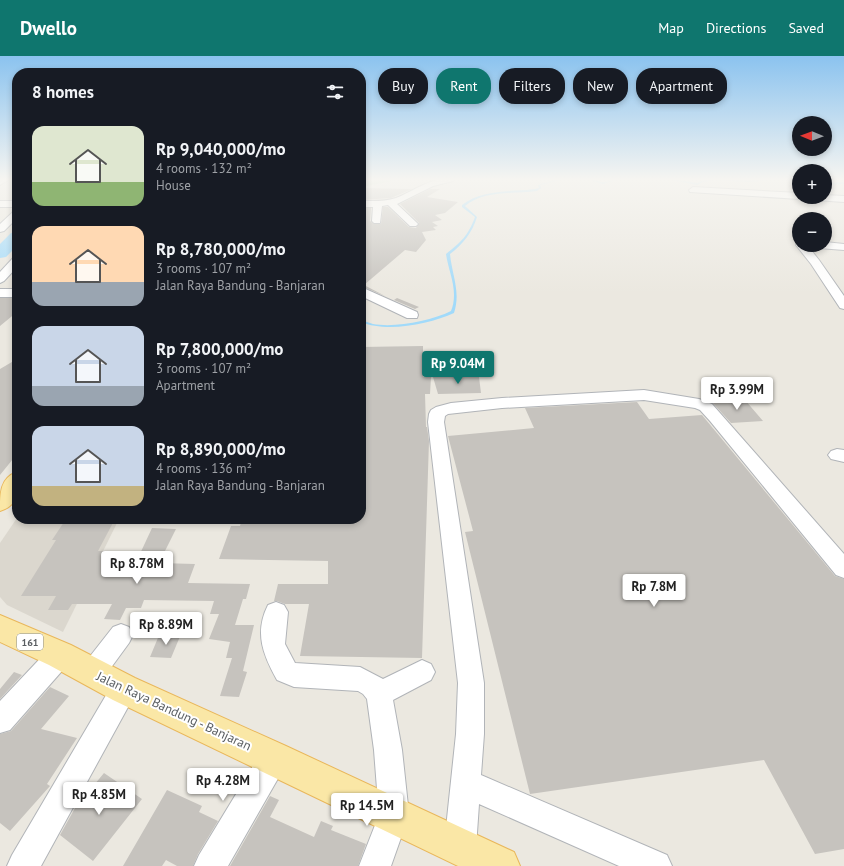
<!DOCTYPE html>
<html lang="en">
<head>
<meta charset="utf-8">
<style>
	:root { --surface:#171b24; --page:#242831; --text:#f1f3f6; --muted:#9ea1a6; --accent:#0f766e }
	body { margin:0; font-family:"PT Sans",sans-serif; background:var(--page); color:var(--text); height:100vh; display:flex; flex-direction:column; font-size:15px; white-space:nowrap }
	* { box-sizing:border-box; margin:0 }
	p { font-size:13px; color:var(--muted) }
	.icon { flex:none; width:22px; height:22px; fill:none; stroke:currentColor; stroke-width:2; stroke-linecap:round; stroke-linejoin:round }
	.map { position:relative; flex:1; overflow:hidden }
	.details { position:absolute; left:12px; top:12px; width:354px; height:456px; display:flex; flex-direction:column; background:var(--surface); border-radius:16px; box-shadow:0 2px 6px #0003 }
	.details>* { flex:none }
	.guide { position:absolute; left:378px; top:12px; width:380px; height:36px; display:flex; gap:8px }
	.needle { width:26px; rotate:271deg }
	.controls { position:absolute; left:792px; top:60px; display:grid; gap:8px }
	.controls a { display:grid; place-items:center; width:40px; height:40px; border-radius:50%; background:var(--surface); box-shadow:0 2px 6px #0003; font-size:20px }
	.price { position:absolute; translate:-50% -34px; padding:0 9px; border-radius:4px; background:#fff; color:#222; font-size:13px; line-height:26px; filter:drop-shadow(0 1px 2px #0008) }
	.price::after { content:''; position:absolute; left:50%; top:24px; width:12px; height:9px; margin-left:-6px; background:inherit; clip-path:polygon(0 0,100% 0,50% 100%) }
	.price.current { background:var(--accent); color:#fff }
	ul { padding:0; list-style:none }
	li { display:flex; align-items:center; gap:12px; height:100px; padding:0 20px }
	li span { display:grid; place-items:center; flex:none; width:112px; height:80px; border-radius:12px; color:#555 }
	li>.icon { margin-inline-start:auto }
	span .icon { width:48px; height:48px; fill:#fffc; stroke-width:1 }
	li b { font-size:17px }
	h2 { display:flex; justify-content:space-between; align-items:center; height:48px; padding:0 20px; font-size:17px }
	.tag { padding:0 14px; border-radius:16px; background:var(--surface); box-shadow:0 2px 6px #0003; font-size:14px; line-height:36px }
	.tag.current { background:var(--accent); color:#fff }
	header { display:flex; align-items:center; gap:24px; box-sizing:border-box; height:56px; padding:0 20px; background:var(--accent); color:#fff }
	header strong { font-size:19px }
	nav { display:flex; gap:22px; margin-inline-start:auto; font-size:14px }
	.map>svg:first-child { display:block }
</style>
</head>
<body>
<header>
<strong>Dwello</strong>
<nav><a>Map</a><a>Directions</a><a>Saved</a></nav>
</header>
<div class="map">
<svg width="844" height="810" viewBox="0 0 844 810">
	<rect width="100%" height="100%" fill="#ebe8e0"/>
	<path fill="#dbd7ce" d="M17 462 119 463 63 576 7 549 0 541V487Z"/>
	<path fill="#c0e2bd" d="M361 123H402L361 131Z"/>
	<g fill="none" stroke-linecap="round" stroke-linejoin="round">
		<path fill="#a1dafa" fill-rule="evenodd" d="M560 123H564L540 129 541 132 537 135C513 138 484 134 465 150L477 161C472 177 463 188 450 198 452 219 461 236 454 257 430 268 387 277 361 266V264C365 265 369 267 373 268 395 272 431 265 451 255 453 250 454 245 454 239 454 225 448 212 446 198 461 186 468 180 475 161L462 151V149C482 133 511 136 535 133L539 132 538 129Z
			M587 123C592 123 596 125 601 126 607 127 613 123 619 123L603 128Z
			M667 123H673L697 127 701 125 708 123H733L750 124 779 123 750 126 715 124 703 126 697 129Z
			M781 123 799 124V126L782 124Z
			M844 126V128L825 129V127Z
			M11 184H17V186H11Z"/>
		<path fill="#a1dafa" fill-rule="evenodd" d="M17 176V190L6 201 0 202V188L11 177Z"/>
	</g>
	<path fill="#c6c3be" d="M361 132 412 133 391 142 361 144Z
		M430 133H440L427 141 458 146 445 157 435 159 442 164 432 166 438 170 433 171 436 174 422 176 426 184 416 196 405 194 364 229 385 240 361 230V152H371L370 165 374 168H381L383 151H388L409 171 416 172 419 167 400 148Z
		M0 242H17V256L0 270Z
		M397 242 419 251 415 253 394 244Z
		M423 290V321H431L430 338H425L426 371H427L429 385 422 602 300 600 309 548H285L277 545H274L278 528H328V505L219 503 231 470H240L242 463H361V291Z
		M17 303V398L0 419V313Z
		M433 321H479L481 337 438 338Z
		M745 344 763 365 731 367 711 345Z
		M637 346 649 363 702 359 835 520 844 523V793L815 798 764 704 530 738 465 476 473 475 448 380 534 372 525 352Z
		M66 463H115L98 495H111L107 502H138L152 472 176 473 159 507 195 508 188 527 250 528 246 543H243L235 569H254L243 615 247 616 239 641 220 640 232 602H226L230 586 209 583 219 558H210L214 545 144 544 141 552H126L120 564 104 563 112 548H72L68 554H48L56 540H21L56 484H52Z
		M160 577 181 578 171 602 150 601Z
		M14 616 22 619 0 643V633Z
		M50 631 69 640 41 673 77 682 47 728 50 730 10 775 0 767V678L11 675Z
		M104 717 142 743 93 805 60 779 75 752Z
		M167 734 202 750 199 756 218 765 198 798 193 810H177L166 804 162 810H123Z
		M270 740 279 744 270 761 314 781 321 765 333 770 331 774 366 788 358 810H230Z"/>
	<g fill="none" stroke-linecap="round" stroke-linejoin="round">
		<g stroke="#b1b4b8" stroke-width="2">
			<path id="minor" d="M0 123H10L0 129Z
				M440 123H454L453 125 433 130 397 148 416 166 418 168 416 170H410L388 149 382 150 380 167H374L372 165 373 151H361V145C372 145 385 146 396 142 411 136 423 127 440 123Z
				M693 131 799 137V141H803L799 143 690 136 689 134Z
				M825 139 844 140V146L815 144 811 141H825Z
				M0 145H17V151H0Z
				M17 154V162L4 175 0 176V168L14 155Z
				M799 186V189H807L819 204 844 240V253L840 252 811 208 796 189Z
				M825 186 844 188V194L819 192 814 189H825Z
				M17 201V211L4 225 0 227V216L13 202Z
				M361 231 417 256 418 259 417 262H407L361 240Z
				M0 233H17V241H0Z
				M644 334 699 343 712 348 844 498V522L836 519 710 365 700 354 695 352 644 344 502 352 448 358 445 360 444 366 484 627V678L481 719 667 799 672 810H619L479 748 476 791 471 802 460 807 449 802 444 791 456 678 458 627 428 366 429 358 431 354 436 351 451 347 502 342Z
				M837 393 844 394V406L831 403 828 399 831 395Z
				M276 546 284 549 288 556 285 588 295 607 360 611 383 623 422 604 431 608 435 616 431 624 393 644 402 694 409 759 391 810H359L379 759 374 694 367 643 363 638 358 635 294 631 277 624C263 599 254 577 268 549Z
				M121 568 129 571 133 579 129 587 102 624 93 628 84 624 80 616 84 608 113 571Z
				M60 588 69 591 72 599 69 607 10 674 0 677V645L51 591Z
				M124 621 133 624 137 633 133 642 41 810H7L12 799 115 624Z
				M274 688 284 692 288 702 284 712 228 810H194L199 799 264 692Z"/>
		</g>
		<g stroke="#e9b75b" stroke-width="2">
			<path id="major" d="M17 416C17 434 20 449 0 455 0 437 0 422 17 416Z
				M0 559 71 589 135 622 286 690 514 796 520 810H458L113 644 49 609 0 586Z"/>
		</g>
		<use href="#minor" fill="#fff" fill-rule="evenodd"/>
		<use href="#major" fill="#fae7a6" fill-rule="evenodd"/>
	</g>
	<linearGradient id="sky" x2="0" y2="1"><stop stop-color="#8bc3ef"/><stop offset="0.52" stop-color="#f6f5f1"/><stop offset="1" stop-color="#f6f5f1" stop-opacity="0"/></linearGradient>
	<rect width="844" height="237" fill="url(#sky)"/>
	<g text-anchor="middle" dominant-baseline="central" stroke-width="4" stroke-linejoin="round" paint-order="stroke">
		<rect fill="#fff" stroke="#8b8e90" stroke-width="1" x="17" y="578" width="26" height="16" rx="3"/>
		<g font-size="10" font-weight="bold" fill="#595d61">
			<text x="30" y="586">161</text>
		</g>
		<g font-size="13" fill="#595d61" stroke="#fff">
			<text transform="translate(174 655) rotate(25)">Jalan Raya Bandung - Banjaran</text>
		</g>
	</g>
</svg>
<div class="controls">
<a><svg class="needle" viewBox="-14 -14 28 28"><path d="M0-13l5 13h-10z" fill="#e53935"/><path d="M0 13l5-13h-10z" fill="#9ea1a6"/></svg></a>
<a>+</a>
<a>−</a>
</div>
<b class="price current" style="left:458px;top:329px">Rp 9.04M</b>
<b class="price" style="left:737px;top:355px">Rp 3.99M</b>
<b class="price" style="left:137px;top:529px">Rp 8.78M</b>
<b class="price" style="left:654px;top:552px">Rp 7.8M</b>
<b class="price" style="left:166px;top:590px">Rp 8.89M</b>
<b class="price" style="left:223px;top:746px">Rp 4.28M</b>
<b class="price" style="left:99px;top:760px">Rp 4.85M</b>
<b class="price" style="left:367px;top:771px">Rp 14.5M</b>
<div class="guide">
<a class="tag">Buy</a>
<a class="tag current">Rent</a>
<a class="tag">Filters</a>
<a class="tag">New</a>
<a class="tag">Apartment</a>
</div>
<section class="details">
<h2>8 homes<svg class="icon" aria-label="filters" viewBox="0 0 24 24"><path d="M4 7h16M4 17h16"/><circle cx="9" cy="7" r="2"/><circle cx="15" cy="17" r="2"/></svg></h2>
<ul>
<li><span style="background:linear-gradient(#dfe7d0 70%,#8fb573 0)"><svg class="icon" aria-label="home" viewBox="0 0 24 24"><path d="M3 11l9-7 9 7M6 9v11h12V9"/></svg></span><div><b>Rp 9,040,000/mo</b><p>4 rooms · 132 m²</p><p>House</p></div></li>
<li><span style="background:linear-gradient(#ffd9b3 70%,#9aa5b1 0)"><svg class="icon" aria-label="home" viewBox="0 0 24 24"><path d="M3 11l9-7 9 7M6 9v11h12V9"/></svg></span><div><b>Rp 8,780,000/mo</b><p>3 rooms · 107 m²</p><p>Jalan Raya Bandung - Banjaran</p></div></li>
<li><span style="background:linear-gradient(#c9d6e8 75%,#9aa5b1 0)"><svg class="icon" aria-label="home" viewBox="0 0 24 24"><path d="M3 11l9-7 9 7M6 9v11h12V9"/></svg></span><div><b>Rp 7,800,000/mo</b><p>3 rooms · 107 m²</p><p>Apartment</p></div></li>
<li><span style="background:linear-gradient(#c9d6e8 75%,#c2b280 0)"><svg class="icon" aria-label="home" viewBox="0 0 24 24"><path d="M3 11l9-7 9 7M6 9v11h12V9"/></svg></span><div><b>Rp 8,890,000/mo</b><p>4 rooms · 136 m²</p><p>Jalan Raya Bandung - Banjaran</p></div></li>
</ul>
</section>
</div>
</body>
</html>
